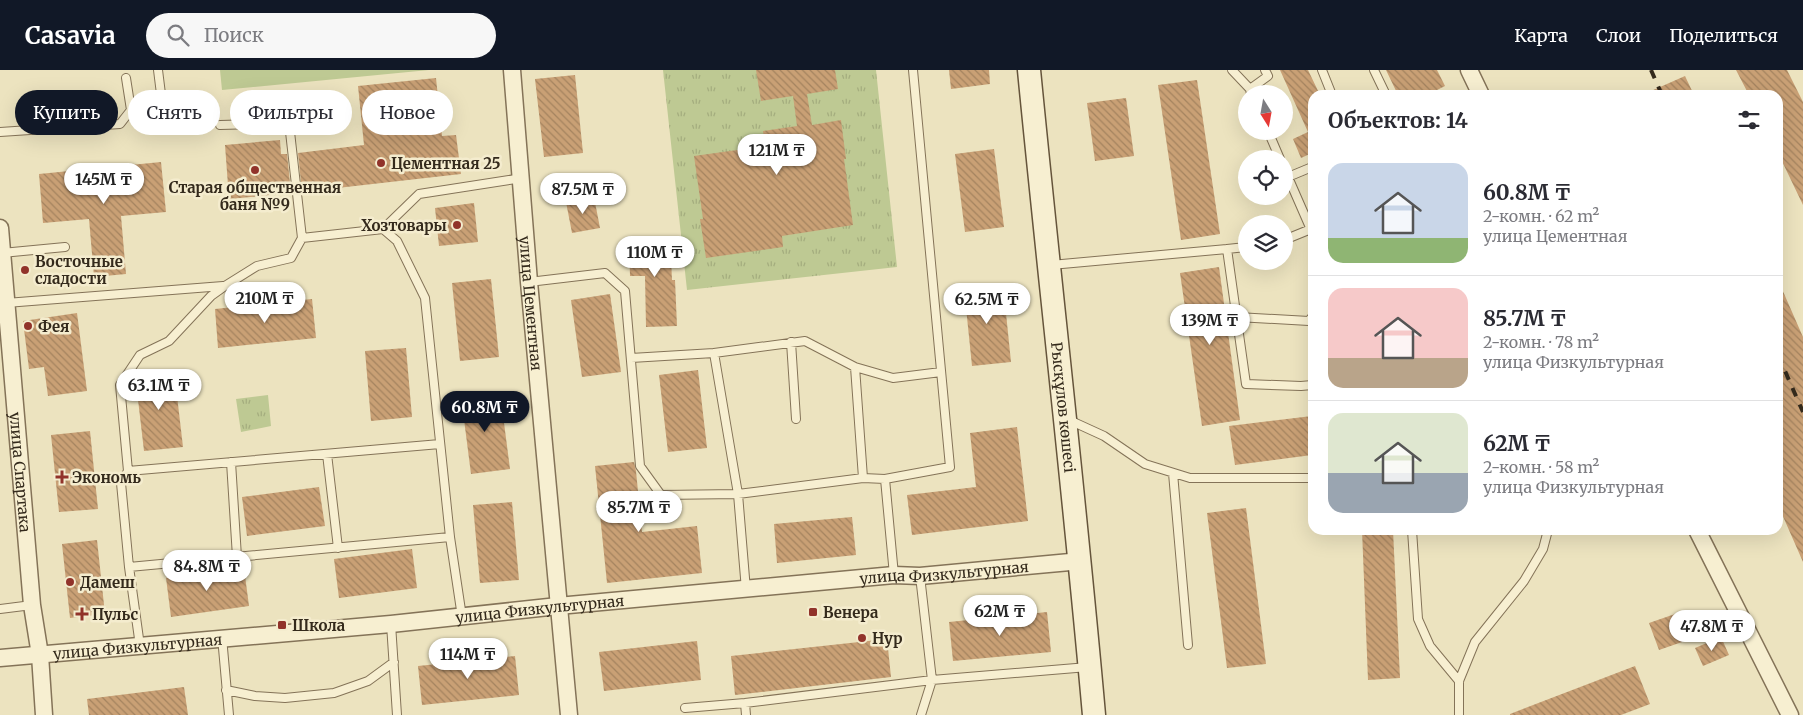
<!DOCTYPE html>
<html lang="ru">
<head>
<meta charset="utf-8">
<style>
	:root { --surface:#fff; --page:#f7f7f7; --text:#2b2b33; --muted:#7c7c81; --line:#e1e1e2; --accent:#111827 }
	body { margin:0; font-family:Merriweather,serif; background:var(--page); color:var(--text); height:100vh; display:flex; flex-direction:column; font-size:19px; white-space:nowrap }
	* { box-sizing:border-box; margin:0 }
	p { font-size:16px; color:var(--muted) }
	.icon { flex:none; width:28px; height:28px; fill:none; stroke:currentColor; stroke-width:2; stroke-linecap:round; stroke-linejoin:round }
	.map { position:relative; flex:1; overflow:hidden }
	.details { position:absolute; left:1308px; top:20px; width:475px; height:445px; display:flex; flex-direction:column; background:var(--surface); border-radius:15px; box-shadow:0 5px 20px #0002 }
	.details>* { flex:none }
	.hud { position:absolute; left:15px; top:20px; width:475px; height:45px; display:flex; gap:10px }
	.needle { width:32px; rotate:169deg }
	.controls { position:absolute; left:1238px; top:15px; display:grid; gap:10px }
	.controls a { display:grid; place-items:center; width:55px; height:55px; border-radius:50%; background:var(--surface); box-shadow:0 5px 20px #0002; font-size:25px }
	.price { position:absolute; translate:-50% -42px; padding:0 11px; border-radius:18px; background:#fff; color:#222; font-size:16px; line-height:32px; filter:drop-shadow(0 1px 2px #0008) }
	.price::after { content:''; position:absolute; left:50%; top:30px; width:15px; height:11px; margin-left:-8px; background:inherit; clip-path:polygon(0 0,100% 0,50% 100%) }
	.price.on { background:var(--accent); color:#fff }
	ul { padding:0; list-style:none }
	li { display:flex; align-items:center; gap:15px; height:125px; padding:0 20px }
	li+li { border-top:1px solid var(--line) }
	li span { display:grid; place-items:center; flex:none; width:140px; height:100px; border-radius:15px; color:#555 }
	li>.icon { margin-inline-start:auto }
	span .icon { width:60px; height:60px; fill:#fffc; stroke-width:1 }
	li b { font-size:21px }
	h2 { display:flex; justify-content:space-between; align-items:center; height:60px; padding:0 20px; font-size:21px }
	.pill { padding:0 18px; border-radius:22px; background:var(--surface); box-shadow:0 5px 20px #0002; font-size:18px; line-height:45px }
	.pill.on { background:var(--accent); color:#fff }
	header { display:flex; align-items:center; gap:30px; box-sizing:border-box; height:70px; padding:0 25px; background:var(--accent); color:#fff }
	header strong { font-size:24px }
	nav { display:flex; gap:28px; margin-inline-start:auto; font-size:18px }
	.search { width:350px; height:45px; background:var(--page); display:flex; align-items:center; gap:12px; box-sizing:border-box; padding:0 18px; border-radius:28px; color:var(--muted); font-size:19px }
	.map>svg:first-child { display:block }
</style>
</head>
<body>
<header>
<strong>Casavia</strong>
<div class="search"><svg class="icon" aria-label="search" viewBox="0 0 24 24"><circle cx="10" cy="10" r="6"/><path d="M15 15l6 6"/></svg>Поиск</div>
<nav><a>Карта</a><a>Слои</a><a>Поделиться</a></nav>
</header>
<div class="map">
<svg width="1803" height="645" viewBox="0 0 1803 645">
	<defs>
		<pattern id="grass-tufts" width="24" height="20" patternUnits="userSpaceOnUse" patternTransform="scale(1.25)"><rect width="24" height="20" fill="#bec993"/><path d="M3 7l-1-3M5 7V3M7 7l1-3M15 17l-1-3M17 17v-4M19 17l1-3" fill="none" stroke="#a4ad7e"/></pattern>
		<pattern id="building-back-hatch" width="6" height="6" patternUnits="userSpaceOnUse" patternTransform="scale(1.25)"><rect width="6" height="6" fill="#c9a075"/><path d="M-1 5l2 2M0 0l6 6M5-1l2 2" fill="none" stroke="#a4835f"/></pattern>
	</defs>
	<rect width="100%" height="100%" fill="#ece3bf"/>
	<path fill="url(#grass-tufts)" d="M663 0H876L897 197 687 220Z
		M268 325 271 356 241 362 236 329Z"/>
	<path fill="#bec993" d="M220 0H429L222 20Z"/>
	<path fill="url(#building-back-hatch)" d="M756 0H835L838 19 807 24 812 55 841 50 846 89H844L853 155 782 166 783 177 706 188 700 149H703L694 86 765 76 763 61 797 56 793 26 761 31Z
		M949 0H989L990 14 951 19Z
		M1280 0H1308L1320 25H1312V83L1301 88 1293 69 1308 62Z
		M1386 0H1437L1445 16 1427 25H1398Z
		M1736 0H1787L1803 32V135L1778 83V25H1749Z
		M575 5 583 83 544 87 535 9Z
		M1685 6 1694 25H1642Z
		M436 8 442 66 456 65 461 104 302 122 298 83 364 75 358 16Z
		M1197 10 1220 164 1181 170 1158 15Z
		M1126 28 1134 86 1095 91 1087 33Z
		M280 70 281 84H287L291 123 229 129 225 75Z
		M994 79 1004 157 965 162 955 84Z
		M161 92 166 142 121 146 126 204 94 207 89 149 43 153 39 104Z
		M594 127 600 158 572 163 566 132Z
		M474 133 478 172 439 176 435 138Z
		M670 166 672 210H675L677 256 646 257 645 206H630L629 168Z
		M1219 197 1240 350 1202 356 1180 203Z
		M491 209 499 287 460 291 452 213Z
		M1778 210 1803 267V492L1778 435Z
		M1003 214 1011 292 972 296 964 218Z
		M610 224 621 302 582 307 571 230Z
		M312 229 316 268 218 278 215 239Z
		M77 243 87 321 48 326 44 297 29 299 23 251Z
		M406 278 412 347 371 351 365 281Z
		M174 300 183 377 144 381 135 304Z
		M698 300 707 378 668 382 659 305Z
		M500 322 510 399 471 404 461 326Z
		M1312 346V385L1235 395 1229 356Z
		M1017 357 1028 451 912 465 907 425 976 417 970 363Z
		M90 361 98 439 59 442 51 365Z
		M634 392 636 401 642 462 697 456 702 503 607 513 595 396Z
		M319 417 325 456 247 466 242 427Z
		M512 432 519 510 480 513 473 435Z
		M1246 438 1266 594 1227 598 1207 443Z
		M852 447 856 485 777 493 774 454Z
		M1362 460H1393L1400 608 1368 610Z
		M97 470 105 544 70 548 62 474Z
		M412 479 417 518 339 528 334 489Z
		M244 498 249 536 171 547 166 508Z
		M1047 542 1051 582 953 591 949 552Z
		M1675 544 1685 571 1659 580 1649 553Z
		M1721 567 1729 585 1703 596 1695 578Z
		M887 569 891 607 735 625 731 586Z
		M697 571 701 610 604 621 599 582Z
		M515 586 519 625 422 635 418 596Z
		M1635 596 1650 634 1621 645H1510V644Z
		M184 617 188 645H89L87 629Z"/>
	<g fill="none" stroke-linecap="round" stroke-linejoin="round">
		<g stroke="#847358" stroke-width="10">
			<path id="lane" d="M158 0 165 56
				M1232 0 1250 19
				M1322 0 1332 25
				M1374 0 1386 25
				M1251 24 1250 19 1268 6 1265 0
				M220 55 289 53 302 168
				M1268 61 1280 89
				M0 62 120 54 131 40 126 8
				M1284 97 1288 107 1312 97
				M1288 107 1312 162
				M383 159 397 171 425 228 450 467
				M1284 170 1311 159
				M1227 179 1246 177
				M2 183 65 177
				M1051 195 1227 179 1246 314 1301 316 1312 315
				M529 212 605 203 625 221 640 396 661 425 738 424 863 408 885 409 950 397 913 0
				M6 233 223 216
				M1237 247 1309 251 1312 247
				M791 272 796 349
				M714 283 805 271 855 297 863 408
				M631 288 714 283 738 424 746 520
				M855 297 893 308 941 302
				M1069 350 1104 366 1145 394 1190 408H1312
				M327 384 338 478
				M231 392 237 487
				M128 401 440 374
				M1173 403 1188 575
				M885 409 894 505
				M1412 460 1418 549 1430 576 1459 611
				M129 497 450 467 462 547
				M920 506 932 610 1088 597
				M0 539 32 535
				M391 554 397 645
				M222 567 229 645
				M140 576 129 497 121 413 128 401 120 315 140 285 169 271 211 226 225 216 257 196 291 188 302 168 383 159 419 124 522 108
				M226 620 255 626 285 628 334 623 368 611 394 592
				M745 633 746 645
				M685 638 745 633 932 610 921 645
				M1459 645V611L1475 572 1524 511 1543 479 1548 460"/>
		</g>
		<g stroke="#847358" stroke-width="19">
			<g id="street">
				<path id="s1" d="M512 0 529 212 569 645"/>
				<path d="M1469 0 1481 25"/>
				<path id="s2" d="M0 158 32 535 40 585 44 645"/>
				<path d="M1697 460 1790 645"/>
				<path id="s3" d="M0 588 391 554 558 536 894 505 920 506 1081 491"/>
			</g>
		</g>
		<g stroke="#65543b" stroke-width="25">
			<g id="secondary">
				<path id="s4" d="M1029 0C1050 215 1075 430 1094 645"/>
			</g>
		</g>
		<use href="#lane" stroke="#f7efd1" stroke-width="8"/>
		<use href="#street" stroke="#f7efd1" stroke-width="16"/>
		<use href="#secondary" stroke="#f7efd1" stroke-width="22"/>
		<path stroke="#342a1c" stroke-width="4" stroke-dasharray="9 9" stroke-linecap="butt" d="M1651 0 1662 25
			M1778 285 1803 342"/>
	</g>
	<g fill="#91332a" stroke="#f4ecce" stroke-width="2">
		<circle cx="381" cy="93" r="5"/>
		<circle cx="255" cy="100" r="5"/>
		<circle cx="457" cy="155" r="5"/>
		<circle cx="25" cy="200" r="5"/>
		<circle cx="28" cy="256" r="5"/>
		<path d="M59.5 399.5h5v5h5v5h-5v5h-5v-5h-5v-5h5z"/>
		<circle cx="70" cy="512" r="5"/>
		<rect x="808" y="537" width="10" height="10" rx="2.5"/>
		<path d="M79.5 536.5h5v5h5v5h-5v5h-5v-5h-5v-5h5z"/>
		<rect x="277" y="550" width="10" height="10" rx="2.5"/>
		<circle cx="862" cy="568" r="5"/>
	</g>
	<g text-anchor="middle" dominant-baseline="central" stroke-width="5" stroke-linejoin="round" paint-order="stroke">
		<g font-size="15" font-weight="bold" fill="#342a1c" stroke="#f4ecce" text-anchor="start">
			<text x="391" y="93">Цементная 25</text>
			<text x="255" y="117" text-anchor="middle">Старая общественная<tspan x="255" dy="17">баня №9</tspan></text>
			<text x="447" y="155" text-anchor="end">Хозтовары</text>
			<text x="35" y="191">Восточные<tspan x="35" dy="17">сладости</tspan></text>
			<text x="38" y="256">Фея</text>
			<text x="72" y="407">Экономь</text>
			<text x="80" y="512">Дамеш</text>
			<text x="823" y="542">Венера</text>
			<text x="92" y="544">Пульс</text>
			<text x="292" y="555">Школа</text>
			<text x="872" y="568">Нур</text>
		</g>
		<g font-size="15" fill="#342a1c" stroke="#f4ecce">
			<text stroke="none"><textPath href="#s1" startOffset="234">улица Цементная</textPath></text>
			<text stroke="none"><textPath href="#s4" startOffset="339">Рысқұлов көшесі</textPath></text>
			<text stroke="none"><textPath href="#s2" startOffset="245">улица Спартака</textPath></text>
			<text stroke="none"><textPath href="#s3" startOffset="948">улица Физкультурная</textPath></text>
			<text stroke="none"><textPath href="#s3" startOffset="542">улица Физкультурная</textPath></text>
			<text stroke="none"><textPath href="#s3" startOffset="138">улица Физкультурная</textPath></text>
		</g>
	</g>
</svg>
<div class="controls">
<a><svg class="needle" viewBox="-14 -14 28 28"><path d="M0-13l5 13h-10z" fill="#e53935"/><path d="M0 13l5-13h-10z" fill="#7c7c81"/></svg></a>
<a><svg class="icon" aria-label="locate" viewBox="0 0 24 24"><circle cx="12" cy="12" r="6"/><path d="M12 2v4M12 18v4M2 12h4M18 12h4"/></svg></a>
<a><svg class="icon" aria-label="layers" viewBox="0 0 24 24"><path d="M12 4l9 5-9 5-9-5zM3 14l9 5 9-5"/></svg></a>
</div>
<b class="price" style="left:777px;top:106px">121M ₸</b>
<b class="price" style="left:104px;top:135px">145M ₸</b>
<b class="price" style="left:583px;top:145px">87.5M ₸</b>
<b class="price" style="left:655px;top:208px">110M ₸</b>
<b class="price" style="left:265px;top:254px">210M ₸</b>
<b class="price" style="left:987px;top:255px">62.5M ₸</b>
<b class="price" style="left:1210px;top:276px">139M ₸</b>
<b class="price" style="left:159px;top:341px">63.1M ₸</b>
<b class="price on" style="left:485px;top:363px">60.8M ₸</b>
<b class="price" style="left:639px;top:463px">85.7M ₸</b>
<b class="price" style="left:207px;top:522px">84.8M ₸</b>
<b class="price" style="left:1000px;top:567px">62M ₸</b>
<b class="price" style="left:1712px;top:582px">47.8M ₸</b>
<b class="price" style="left:468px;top:610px">114M ₸</b>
<div class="hud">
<a class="pill on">Купить</a>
<a class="pill">Снять</a>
<a class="pill">Фильтры</a>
<a class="pill">Новое</a>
</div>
<section class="details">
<h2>Объектов: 14<svg class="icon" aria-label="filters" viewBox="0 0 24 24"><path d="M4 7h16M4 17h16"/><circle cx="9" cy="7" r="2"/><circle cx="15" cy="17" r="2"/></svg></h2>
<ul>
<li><span style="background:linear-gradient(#c9d6e8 75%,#8fb573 0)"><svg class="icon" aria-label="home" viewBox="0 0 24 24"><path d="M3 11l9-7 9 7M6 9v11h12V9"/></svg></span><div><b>60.8M ₸</b><p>2-комн. · 62 m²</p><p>улица Цементная</p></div></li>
<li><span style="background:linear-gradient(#f6c9c9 70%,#b9a48a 0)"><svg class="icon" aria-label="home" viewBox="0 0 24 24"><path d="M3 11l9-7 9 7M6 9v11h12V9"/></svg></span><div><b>85.7M ₸</b><p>2-комн. · 78 m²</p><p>улица Физкультурная</p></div></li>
<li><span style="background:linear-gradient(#dfe7d0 60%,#9aa5b1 0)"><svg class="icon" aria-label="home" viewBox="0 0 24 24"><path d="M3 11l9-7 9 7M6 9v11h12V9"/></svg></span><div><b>62M ₸</b><p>2-комн. · 58 m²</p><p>улица Физкультурная</p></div></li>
</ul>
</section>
</div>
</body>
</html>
